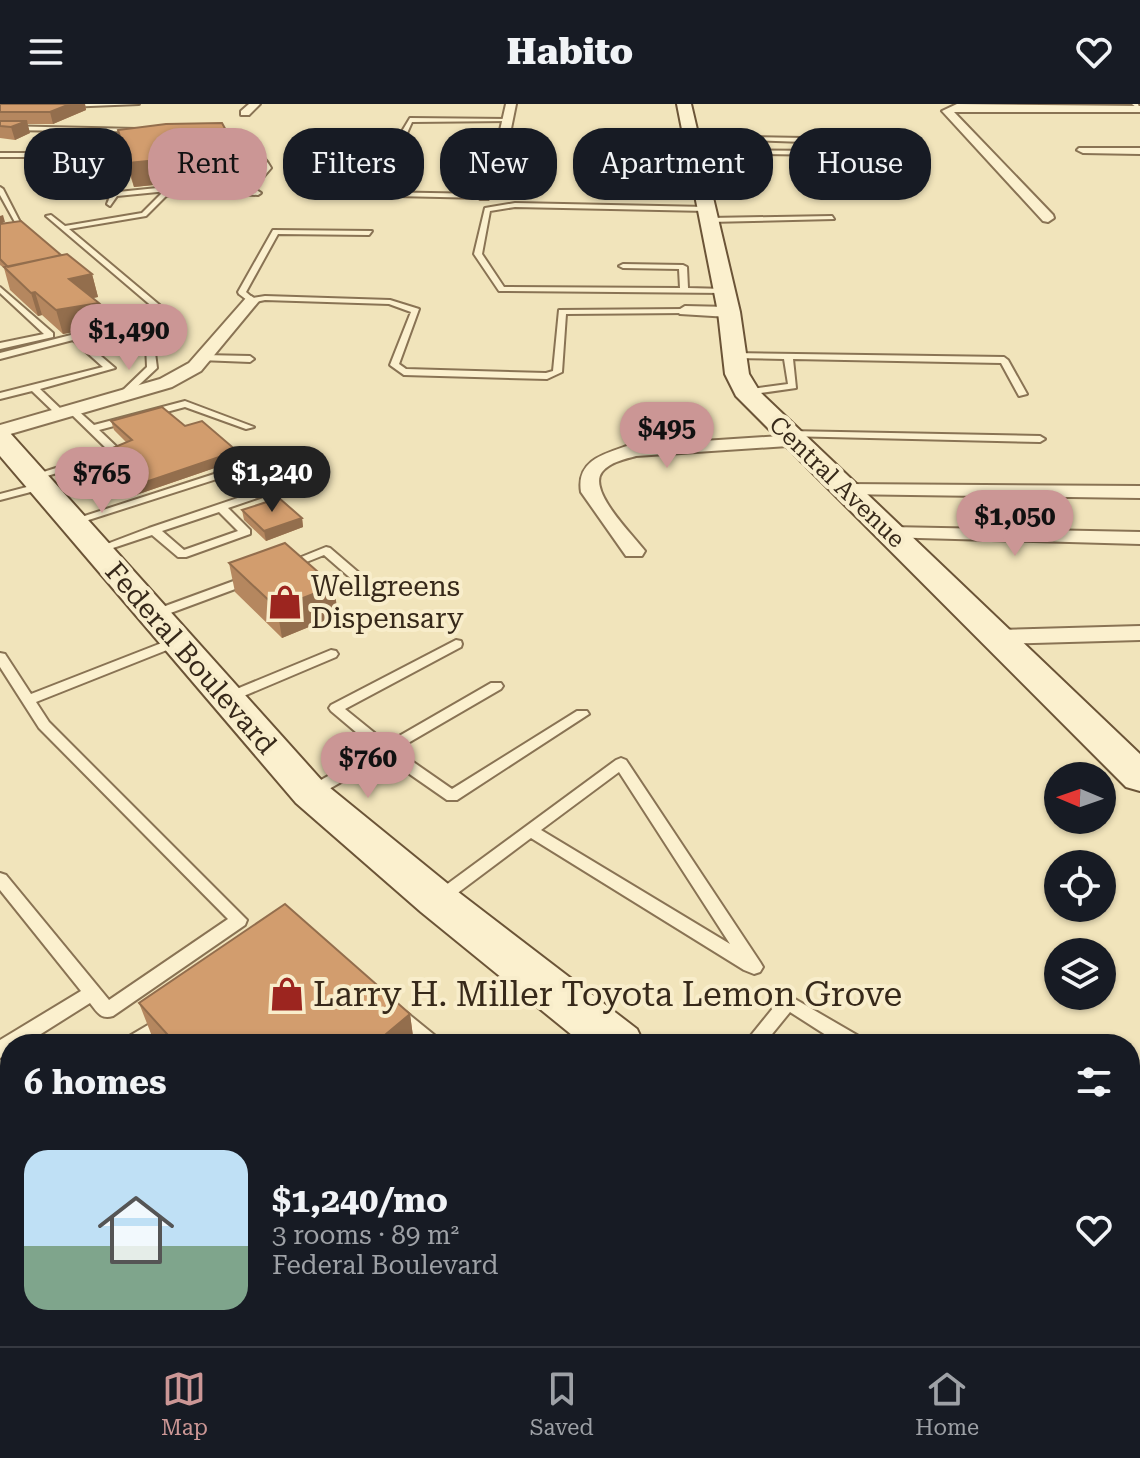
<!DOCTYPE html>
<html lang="en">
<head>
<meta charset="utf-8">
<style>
	:root { --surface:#171b24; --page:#20242c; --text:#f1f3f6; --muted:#9ea1a6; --line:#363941; --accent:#cb9695 }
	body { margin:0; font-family:"Roboto Serif",serif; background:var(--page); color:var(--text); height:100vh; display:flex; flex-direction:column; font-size:30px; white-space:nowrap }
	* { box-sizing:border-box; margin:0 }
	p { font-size:26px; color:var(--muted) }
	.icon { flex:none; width:44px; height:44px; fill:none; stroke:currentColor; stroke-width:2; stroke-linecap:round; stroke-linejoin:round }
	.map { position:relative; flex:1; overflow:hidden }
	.sheet { position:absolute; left:0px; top:930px; width:1140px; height:312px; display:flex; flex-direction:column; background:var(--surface); border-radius:32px 32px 0 0; box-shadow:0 2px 6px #0004 }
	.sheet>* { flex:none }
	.guide { position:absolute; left:24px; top:24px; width:1092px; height:72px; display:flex; gap:16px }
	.needle { width:52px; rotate:272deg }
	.controls { position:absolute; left:1044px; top:658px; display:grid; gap:16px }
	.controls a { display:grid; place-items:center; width:72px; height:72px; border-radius:50%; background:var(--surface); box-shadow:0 2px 6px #0004; font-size:40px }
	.price { position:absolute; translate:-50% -68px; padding:0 18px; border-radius:28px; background:var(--accent); color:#111; font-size:26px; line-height:52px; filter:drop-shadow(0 2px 4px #0008) }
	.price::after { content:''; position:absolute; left:50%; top:48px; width:24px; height:18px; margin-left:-12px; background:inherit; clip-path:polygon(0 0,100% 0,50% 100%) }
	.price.selected { background:#222; color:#fff }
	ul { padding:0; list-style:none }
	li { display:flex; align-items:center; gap:24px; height:200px; padding:0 24px }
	li span { display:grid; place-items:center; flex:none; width:224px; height:160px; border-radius:24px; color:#555 }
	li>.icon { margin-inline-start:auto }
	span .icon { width:96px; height:96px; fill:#fffc; stroke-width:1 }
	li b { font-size:34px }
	h2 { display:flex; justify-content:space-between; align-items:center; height:96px; padding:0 24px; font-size:34px }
	.chip { padding:0 28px; border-radius:32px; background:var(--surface); box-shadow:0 2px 6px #0004; font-size:28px; line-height:72px }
	.chip.selected { background:var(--accent); color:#111 }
	header { display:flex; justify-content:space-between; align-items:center; height:104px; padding:0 24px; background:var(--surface); font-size:36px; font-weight:800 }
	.menu { display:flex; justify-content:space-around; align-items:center; height:112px; border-top:2px solid var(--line); background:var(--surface); font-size:22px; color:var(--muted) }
	.menu a { display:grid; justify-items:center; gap:4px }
	.menu .selected { color:var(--accent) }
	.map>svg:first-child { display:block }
</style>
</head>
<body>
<header><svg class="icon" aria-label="menu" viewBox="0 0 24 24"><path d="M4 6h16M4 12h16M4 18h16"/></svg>Habito<svg class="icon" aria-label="heart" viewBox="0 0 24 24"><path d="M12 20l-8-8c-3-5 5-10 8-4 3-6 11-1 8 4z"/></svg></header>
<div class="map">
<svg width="1140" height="1242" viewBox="0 0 1140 1242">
	<rect width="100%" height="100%" fill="#f1e4bb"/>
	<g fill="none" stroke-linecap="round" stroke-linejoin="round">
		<g stroke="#897354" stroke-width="4">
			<path id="lane" d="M68 0H139L66 3Z
				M1132 0H1138L1140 6Z
				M410 14 507 15 510 17 412 18 404 36 395 39Z
				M0 22 137 25 135 28C97 27 96 24 66 49H85L141 40 139 43 94 51 106 55 116 78 118 88 257 74 265 64C252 42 237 40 213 38L215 35C241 36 258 41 271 64L259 78 117 92 110 102 107 100C115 84 108 71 101 56L86 53H0V49H58L87 27 0 26Z
				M825 29 827 32 804 38 688 34 691 32 804 34Z
				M694 46 834 47 837 49 834 51 692 49Z
				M316 76 380 78 376 88 484 90 487 92 484 94 306 90ZM318 80 374 81 370 88 313 87Z
				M0 83 3 85 22 122 0 126V122L16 120 0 91Z
				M210 86 258 87 261 89 258 91 208 89Z
				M173 87 175 90 166 92 146 112 69 125 169 209 154 241 157 264 126 293H120V289L147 263 146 241 161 210 46 112 51 111 65 122 142 109 162 89Z
				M515 99 707 103 710 105 707 107 515 103 490 107 482 150 504 183 680 184 679 165 623 164 619 162 623 160 683 161 687 163 688 184 725 185 729 187 725 189 499 187 474 150 485 104Z
				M832 112 834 115 709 118 706 116 709 114Z
				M273 126 372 127 369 131 278 130 246 188 253 194 265 192 390 196 419 205 399 260 406 265 546 269 553 267 559 206 685 205 689 207 685 209 566 210 562 268 547 275 404 271 390 261 411 208 389 200 265 196 251 199 239 190 238 188Z
				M0 183 53 229V233L0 245V239L44 230 0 189Z
				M75 230 115 264 40 285 63 307V311H57L32 287 0 295V289L103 263 73 236 0 255V249Z
				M732 249 1004 253 1008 256 1027 290 1019 292 1001 259 793 255 796 284 747 291 744 290V286L788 280 784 255 735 254 731 251Z
				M203 251 250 252 254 255 250 258 200 256V252Z
				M185 297 254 323 246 325 185 303 99 326 120 346V350L37 375 33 376 28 373 109 347 69 308V304H75L94 321Z
				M789 327 1040 332 1045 335 1040 338 785 332V328Z
				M276 350 280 351 296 379 295 381 228 404 250 426V430L186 453H178L152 431 101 448 97 449 91 446 149 424 285 378 273 357 76 420 72 421 66 418ZM219 408 238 427 184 446 162 427Z
				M42 379 47 382 46 384 0 396V390Z
				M326 443 330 444 379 486 381 489 379 492H371L324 451 289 465 285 466 279 462Z
				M250 471 254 472 256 475 254 478 157 514 153 515 147 511 149 508Z
				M177 533 183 537 182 540 36 598 49 618 247 816 245 821 113 912C101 916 97 908 90 899L25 940H10V949L0 954V936L81 887 0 786V769L6 771 109 896 228 815 39 624 0 563V549L5 550 31 590Z
				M456 536 461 537 462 540 461 543 345 605 387 639 491 579H501L503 582 501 585 396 646 452 685 577 607H587L589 610 457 696H447L385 653 315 693H305L303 689 305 685 376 645 331 607 329 604 331 601Z
				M331 546 336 547 338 550 336 553 232 597 227 598 220 594 222 591Z
				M621 654 626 656 760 858 763 863 760 868 754 870 744 866 531 734 443 800 437 802 431 800 429 796 431 792 616 656ZM619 668 730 840 541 726Z
				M788 891 862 934 864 940H840L790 908 764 940H744L782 893Z
				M400 906 406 908 438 934 440 940H418L394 918 391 913 394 908Z
				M165 911 171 914 174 919C162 938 144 940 124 940L126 934Z
				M7 999 10 1000V1020L0 1014V1002Z
				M1130 1101 1140 1106V1127L1130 1123Z
				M166 1232H191L196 1242H171Z
				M482 1232H508L503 1242H477Z"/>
		</g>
		<g stroke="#897354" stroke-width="4">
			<path id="street" d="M249 0H260L249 11H241V7Z
				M506 0H516L499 84 488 95H480L478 92 487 83Z
				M957 0 1140 2V8H954L1053 111 1054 114 1048 118 1043 117 942 7Z
				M1079 44H1140V50L1083 49 1077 46Z
				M251 192 259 197 201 267 172 283 0 333V321L160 275 189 259 246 194Z
				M685 202 729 203 737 208 729 213 680 210 677 207Z
				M796 331 805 337 803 341 636 352C625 355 610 358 602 368 587 387 634 432 645 447L642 452H626L581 388C576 357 603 350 627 342Z
				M846 380 1140 382V394L839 390 836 386Z
				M890 423 1140 428V440L883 433 879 429Z
				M1140 522V536L996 540 988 538 984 533 988 528 996 526Z"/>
		</g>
		<g stroke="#6b5437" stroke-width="4">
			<path id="secondary" d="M677 0H691L740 208 749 270 760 288 1140 650V687L1126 683 736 292 725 270 718 208Z
				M0 327 10 329 324 679 453 784 637 925 644 940H583L421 808 296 699 0 352Z
				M949 1232H1019L1023 1242H954Z"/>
		</g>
		<use href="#lane" fill="#fbf0ce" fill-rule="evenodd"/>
		<use href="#street" fill="#fbf0ce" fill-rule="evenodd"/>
		<use href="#secondary" fill="#fbf0ce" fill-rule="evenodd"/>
	</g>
	<path fill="#b5875f" d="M0 0H85L86 6 53 20H27L30 29 15 36 0 34Z
		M118 26 242 72 134 83 123 50Z
		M0 120 61 151 92 170 98 193 92 194 105 222 63 230 42 211 38 212 10 186 4 164 0 161Z
		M111 317 185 322 237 347 238 356 133 392 101 359 98 350 126 338 114 326Z
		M242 406 302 414 303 423 266 437 244 416Z
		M229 459 338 511 282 534 235 488Z
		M139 899 410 910 414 940H155Z"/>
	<path fill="#936e4d" d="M70 0H85L86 6 53 20 50 8Z
		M27 17 30 29 15 36 11 23Z
		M238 48 242 72 134 83 128 59Z
		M3 111 5 118 0 120V112Z
		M92 170 98 193 75 198 69 175Z
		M35 188 42 211 38 212 31 189Z
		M99 199 105 222 63 230 56 206Z
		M237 347 238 356 133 392 131 383Z
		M302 414 303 423 266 437 264 427Z
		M334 482 338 511 282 534 277 504Z
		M410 910 414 940H387L385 931Z"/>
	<path fill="#d29d6e" stroke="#936e4d" stroke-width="2" d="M0 0H70L50 8H0Z
		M0 17H27L11 23 0 22Z
		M222 19 238 48 128 59 118 26 166 20Z
		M21 117 61 151 8 163 0 155V120Z
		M67 150 92 170 69 175 99 199 56 206 35 188 31 189 4 163Z
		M162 303 185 322 202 317 237 347 131 383 98 350 132 336 111 317Z
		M279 394 302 414 264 427 242 406Z
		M285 439 334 482 277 504 229 459Z
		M285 800 410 910 385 931 398 940H176L139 899Z"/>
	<defs>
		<g id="shop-bare" transform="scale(2.76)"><path d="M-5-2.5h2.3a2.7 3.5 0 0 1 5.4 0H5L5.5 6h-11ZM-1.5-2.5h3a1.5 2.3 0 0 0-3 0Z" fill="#9c251f" stroke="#f8edcb" stroke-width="2.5" paint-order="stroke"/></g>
	</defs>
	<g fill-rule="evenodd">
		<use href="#shop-bare" x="285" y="498"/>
		<use href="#shop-bare" x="287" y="890"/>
	</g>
	<g text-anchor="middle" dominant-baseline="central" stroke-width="8" stroke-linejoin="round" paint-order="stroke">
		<g font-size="24" fill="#37291a" stroke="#f8edcb">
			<text transform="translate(837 378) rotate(44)">Central Avenue</text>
		</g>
		<g font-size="28" fill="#37291a" stroke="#f8edcb" text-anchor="start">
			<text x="311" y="482">Wellgreens<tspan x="311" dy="32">Dispensary</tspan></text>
		</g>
		<g font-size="28" fill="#37291a" stroke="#f8edcb">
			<text transform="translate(191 554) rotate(49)">Federal Boulevard</text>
		</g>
		<g font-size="34" fill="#37291a" stroke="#f8edcb" text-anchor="start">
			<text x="313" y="890">Larry H. Miller Toyota Lemon Grove</text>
		</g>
	</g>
</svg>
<div class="controls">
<a><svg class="needle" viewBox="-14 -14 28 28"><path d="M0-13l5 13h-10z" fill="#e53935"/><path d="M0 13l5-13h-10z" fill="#9ea1a6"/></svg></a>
<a><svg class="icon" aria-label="locate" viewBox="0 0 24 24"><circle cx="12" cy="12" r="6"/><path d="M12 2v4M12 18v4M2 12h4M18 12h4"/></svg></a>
<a><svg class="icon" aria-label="layers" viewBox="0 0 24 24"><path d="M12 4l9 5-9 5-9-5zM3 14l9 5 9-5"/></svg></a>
</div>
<b class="price" style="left:129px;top:268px">$1,490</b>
<b class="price" style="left:667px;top:366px">$495</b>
<b class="price selected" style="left:272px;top:410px">$1,240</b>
<b class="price" style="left:102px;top:411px">$765</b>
<b class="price" style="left:1015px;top:454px">$1,050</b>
<b class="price" style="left:368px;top:696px">$760</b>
<div class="guide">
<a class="chip">Buy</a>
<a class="chip selected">Rent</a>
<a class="chip">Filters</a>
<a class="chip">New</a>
<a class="chip">Apartment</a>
<a class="chip">House</a>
</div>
<section class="sheet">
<h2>6 homes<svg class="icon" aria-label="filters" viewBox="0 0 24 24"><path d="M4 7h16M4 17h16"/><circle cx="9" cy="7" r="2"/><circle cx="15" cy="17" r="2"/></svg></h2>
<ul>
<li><span style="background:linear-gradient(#bfe0f5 60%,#7fa58c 0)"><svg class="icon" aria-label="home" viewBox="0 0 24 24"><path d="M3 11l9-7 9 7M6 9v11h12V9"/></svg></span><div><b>$1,240/mo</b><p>3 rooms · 89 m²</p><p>Federal Boulevard</p></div><svg class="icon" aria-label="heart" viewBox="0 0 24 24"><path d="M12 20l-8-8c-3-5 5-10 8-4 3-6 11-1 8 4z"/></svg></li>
</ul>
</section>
</div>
<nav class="menu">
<a class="selected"><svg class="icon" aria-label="map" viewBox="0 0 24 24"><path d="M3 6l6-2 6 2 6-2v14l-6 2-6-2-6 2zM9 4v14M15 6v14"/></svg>Map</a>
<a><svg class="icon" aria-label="saved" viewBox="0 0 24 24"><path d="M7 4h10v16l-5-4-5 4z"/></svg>Saved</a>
<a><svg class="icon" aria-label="home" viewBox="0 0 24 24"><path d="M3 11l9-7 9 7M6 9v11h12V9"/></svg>Home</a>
</nav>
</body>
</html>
